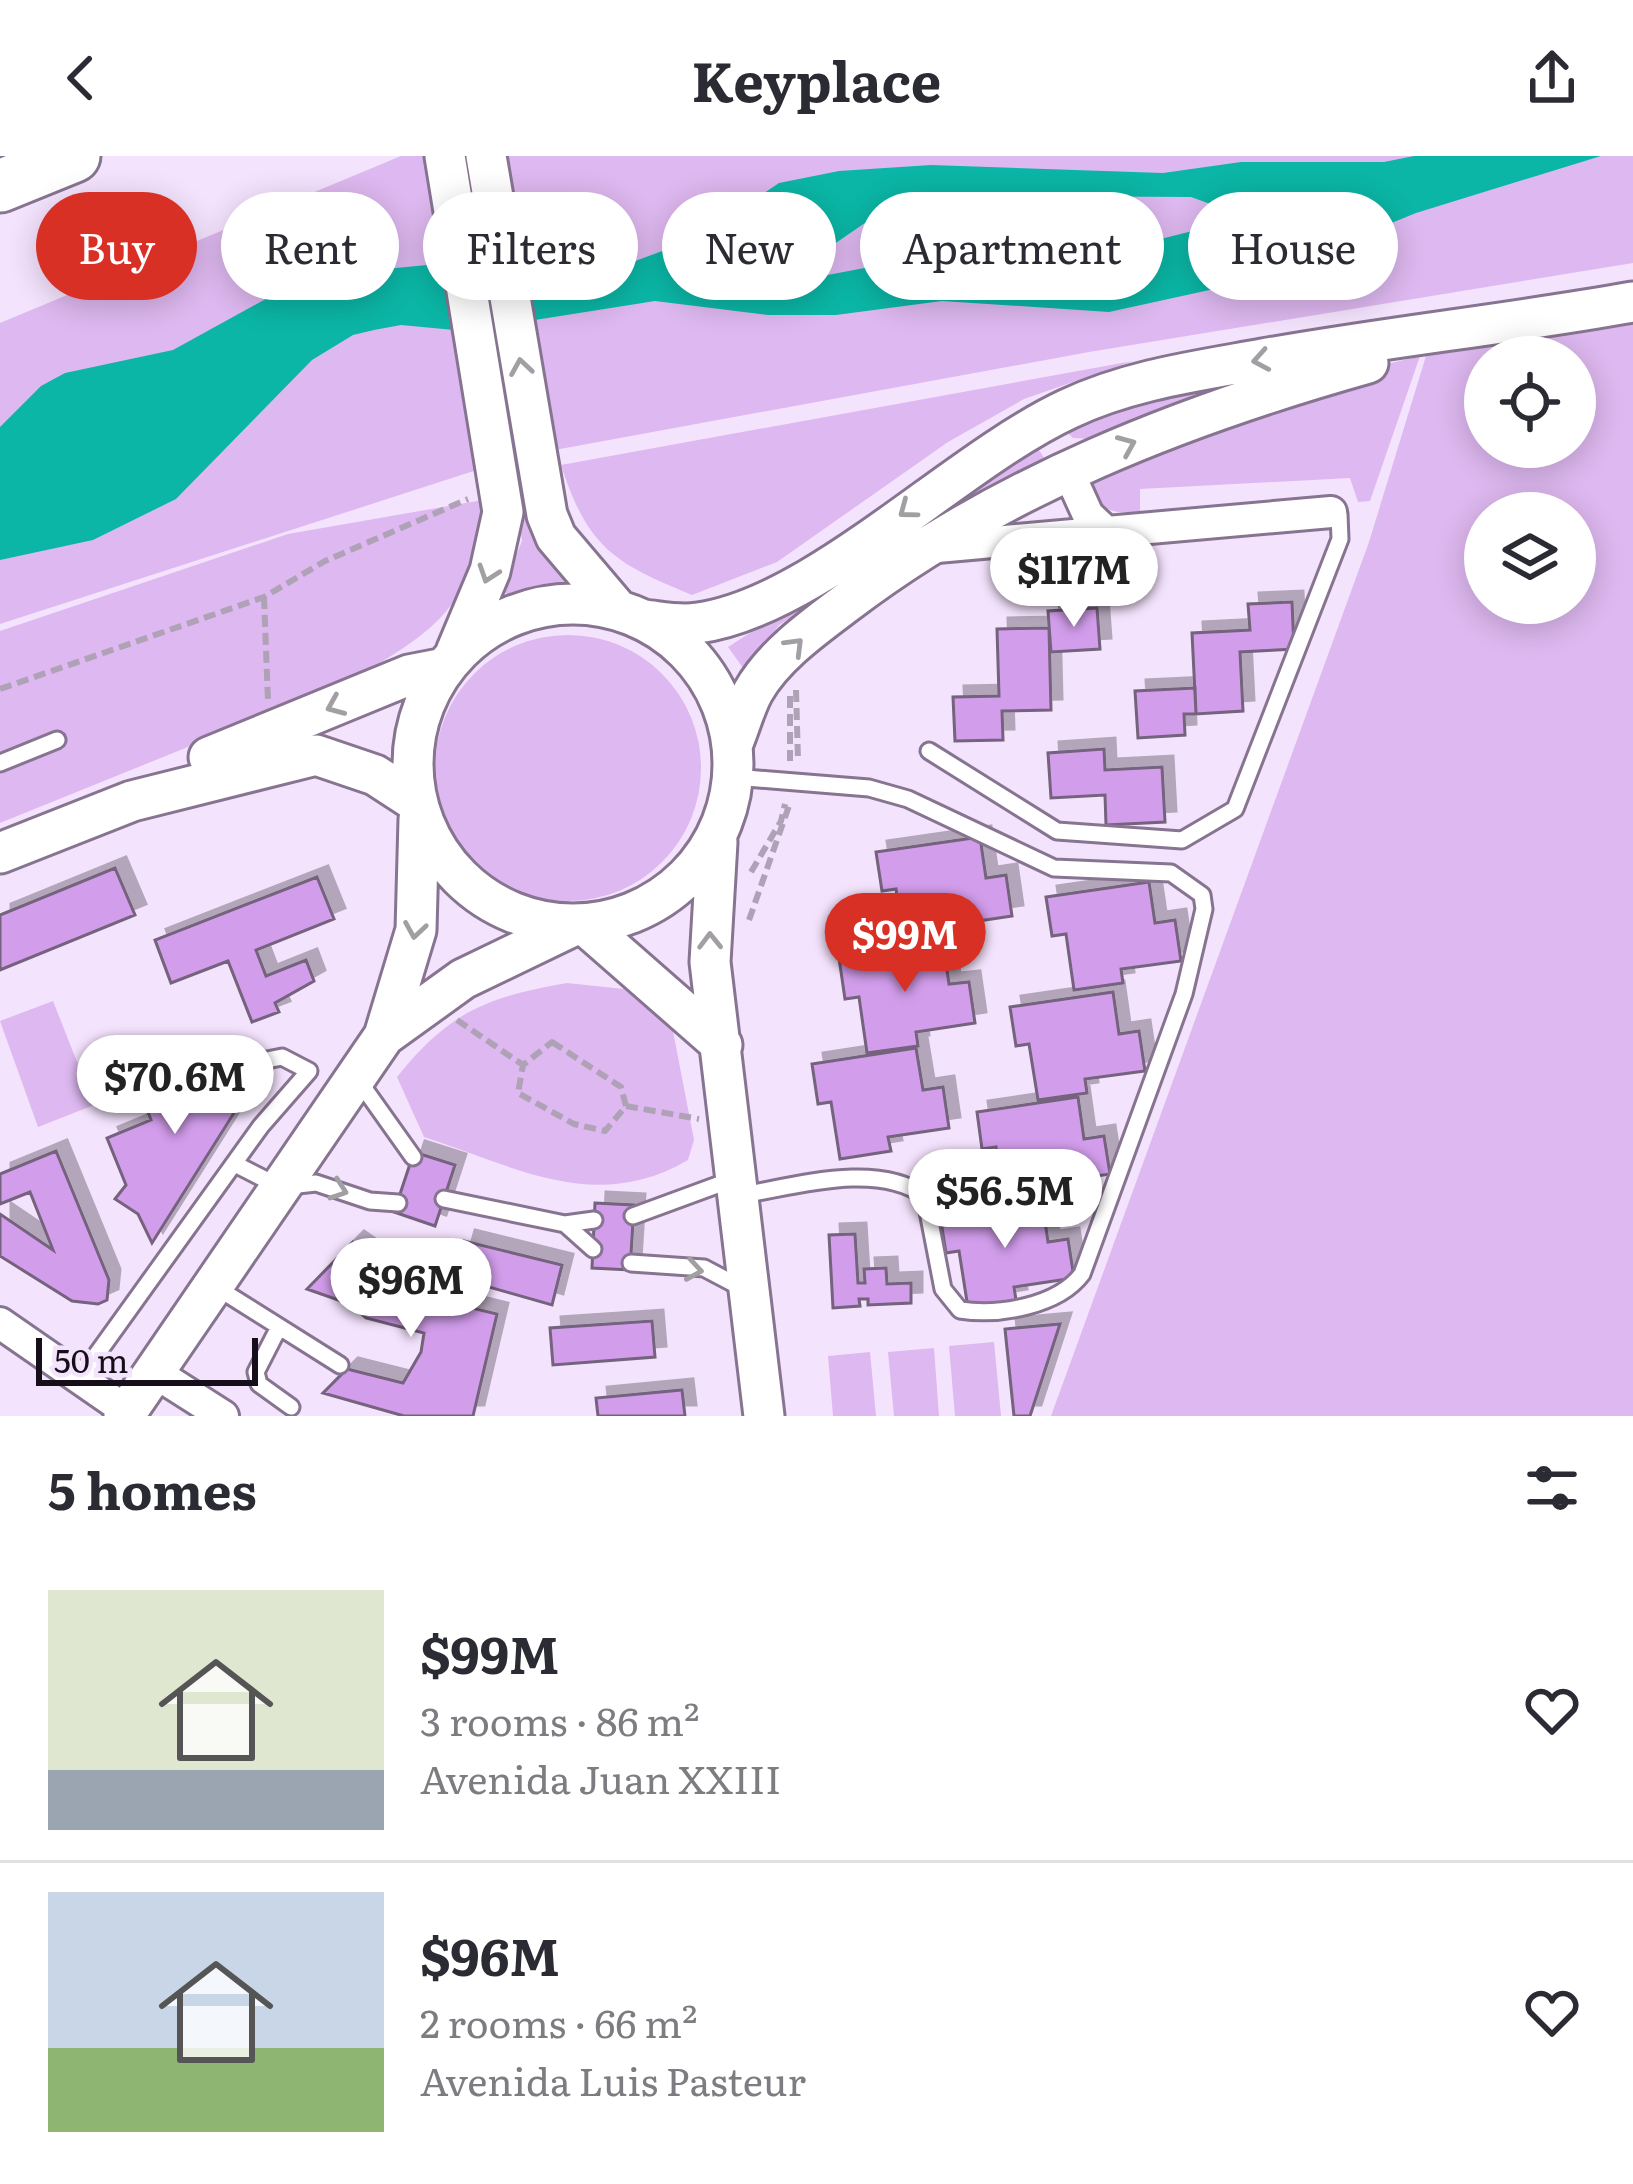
<!DOCTYPE html>
<html lang="en">
<head>
<meta charset="utf-8">
<style>
	:root { --surface:#fff; --page:#f7f7f7; --text:#2b2b33; --muted:#7c7c81; --line:#e1e1e2; --accent:#d93025 }
	body { margin:0; font-family:Literata,serif; background:var(--page); color:var(--text); height:100vh; display:flex; flex-direction:column; font-size:45px; white-space:nowrap }
	* { box-sizing:border-box; margin:0 }
	p { font-size:39px; color:var(--muted) }
	.icon { flex:none; width:66px; height:66px; fill:none; stroke:currentColor; stroke-width:2; stroke-linecap:round; stroke-linejoin:round }
	.map { position:relative; height:1260px; overflow:hidden }
	.sheet { display:flex; flex-direction:column; background:var(--surface); flex:1 }
	.sheet>* { flex:none }
	.hud { position:absolute; left:36px; top:36px; width:1563px; height:108px; display:flex; gap:24px }
	.tools { position:absolute; left:1464px; top:180px; display:grid; gap:24px }
	.tools a { display:grid; place-items:center; width:132px; height:132px; border-radius:50%; background:var(--surface); box-shadow:0 6px 30px #0003; font-size:60px }
	.scale { position:absolute; left:36px; bottom:30px; width:222px; box-sizing:border-box; padding-left:12px; border:6px solid #160f1a; border-top:0; font-size:33px; line-height:42px; white-space:nowrap; color:#160f1a; -webkit-text-stroke:9px #f4e3fd; paint-order:stroke }
	.price { position:absolute; translate:-50% -102px; padding:0 27px; border-radius:42px; background:#fff; color:#222; font-size:39px; line-height:78px; filter:drop-shadow(0 3px 6px #0008) }
	.price::after { content:''; position:absolute; left:50%; top:72px; width:36px; height:27px; margin-left:-18px; background:inherit; clip-path:polygon(0 0,100% 0,50% 100%) }
	.price.on { background:var(--accent); color:#fff }
	ul { padding:0; list-style:none }
	li { display:flex; align-items:center; gap:36px; height:300px; padding:0 48px }
	li+li { border-top:3px solid var(--line) }
	li span { display:grid; place-items:center; flex:none; width:336px; height:240px; border-radius:0px; color:#555 }
	li>.icon { margin-inline-start:auto }
	span .icon { width:144px; height:144px; fill:#fffc; stroke-width:1 }
	li b { font-size:51px }
	h2 { display:flex; justify-content:space-between; align-items:center; height:144px; padding:0 48px; font-size:51px }
	.pill { padding:0 42px; border-radius:54px; background:var(--surface); box-shadow:0 6px 30px #0003; font-size:42px; line-height:108px }
	.pill.on { background:var(--accent); color:#fff }
	header { display:flex; justify-content:space-between; align-items:center; height:156px; padding:0 48px; background:var(--surface); font-size:54px; font-weight:700 }
	.map>svg:first-child { display:block }
</style>
</head>
<body>
<header><svg class="icon" aria-label="back" viewBox="0 0 24 24"><path d="M15 5l-7 7 7 7"/></svg>Keyplace<svg class="icon" aria-label="share" viewBox="0 0 24 24"><path d="M12 15V3M7 8l5-5 5 5M5 13v7h14v-7"/></svg></header>
<div class="map">
<svg width="1633" height="1260" viewBox="0 0 1633 1260">
	<defs>
		<filter id="shadow"><feDropShadow dx="11" dy="-11" stdDeviation="0" flood-color="#0004"/></filter>
	</defs>
	<rect width="100%" height="100%" fill="#f4e3fd"/>
	<path fill="#deb8f0" fill-rule="evenodd" d="M1633 0V107L1089 196 522 300 573 432 512 442 502 434 522 385 511 303 0 468V167L401 0Z
		M1633 167V1260H1051L1369 386 1426 200ZM1485 201H1575V291H1485ZM1485 357H1575V447H1485Z
		M1420 200 1370 345 1358 346 1350 322 1140 333V356C1103 359 1096 350 1083 316L1367 213Z
		M1133 205 1024 243 948 286 777 406 692 439C614 407 588 392 561 309Z
		M1243 225 1093 283 1073 282 1062 271 1137 239Z
		M1037 291 1050 311 993 333 779 469 746 516 728 491Z
		M483 344C474 454 436 474 346 527L0 667V475L288 378Z
		M435 612a133 133 0 1 1 266 0a133 133 0 1 1-266 0Z
		M567 827 624 833 672 870 694 984 688 1004C596 1058 516 1011 424 981L397 921C449 856 487 841 567 827Z
		M53 845 94 949 38 971 0 865Z
		M994 1186 1001 1260H955L949 1190Z
		M934 1192 939 1260H894L888 1196Z
		M870 1196 876 1260H833L828 1200Z"/>
	<path fill="#0bb6a6" fill-rule="evenodd" d="M1414 0H1601L1416 57 1246 126 1109 156 942 145 836 159H768L655 145 465 175 401 169 374 174 353 179 312 204 176 343 93 384 0 404V271L41 230 65 217 173 194 282 134 354 116 448 107 551 114 619 111 700 81 779 27 839 15 931 9 1163 17 1241 6H1384ZM1007 40 1191 41 1238 58 1236 64 1129 91 917 102 796 125 768 119 827 93 878 58Z"/>
	<path fill="#d29deb" stroke="#74627d" stroke-width="3" filter="url(#shadow)" d="M1292 446 1294 493 1240 496 1243 555 1196 558 1192 477 1250 474 1248 448Z
		M1097 452 1100 493 1051 496 1048 455Z
		M1049 472 1051 554 1002 555 1003 584 955 585 953 541 999 540 997 473Z
		M1195 532 1196 558H1184L1185 579 1138 582 1135 535Z
		M1104 593 1105 614 1162 611 1165 666 1106 669 1105 639 1051 642 1048 597Z
		M980 681 986 722 1006 719 1012 760 952 769 954 783 904 790 896 733 882 735 876 696Z
		M115 712 135 759 0 814V759Z
		M317 721 334 763 256 794 266 820 306 804 314 825 275 847 279 856 252 866 228 805 171 827 155 784Z
		M1149 726 1155 767 1175 764 1181 805 1121 813 1123 827 1074 834 1066 778 1052 780 1046 741Z
		M943 787 949 828 969 826 975 867 916 876 918 890 867 897 859 841 845 843 839 802Z
		M1113 836 1119 878 1139 875 1145 915 1085 923 1087 937 1038 944 1029 888 1016 890 1010 851Z
		M916 892 923 934 943 931 949 972 888 981 891 995 840 1003 831 946 818 948 812 908Z
		M216 902 238 903 248 913 247 937 238 944 217 937 211 942 234 957 152 1087 138 1058 115 1043 126 1029 107 982 151 964 139 933Z
		M1078 941 1084 983 1104 980 1110 1018 1050 1027 1052 1040 1005 1048 996 991 982 993 977 956Z
		M56 995 109 1124 107 1144 98 1148 72 1145 0 1100V1058L53 1094 30 1036 0 1048V1018Z
		M414 996 455 1009 435 1070 394 1056Z
		M1042 1044 1048 1086 1068 1083 1074 1122 1014 1131 1016 1144 968 1152 959 1095 946 1097 940 1059Z
		M595 1047 634 1049 630 1114 592 1112Z
		M855 1078 858 1127H865L864 1113 886 1112 887 1128 911 1127V1147L868 1149V1143H859L860 1150 833 1152 829 1079Z
		M464 1085 562 1109 552 1149 454 1121Z
		M353 1086 435 1143 497 1158 473 1260H404L323 1237 347 1213 403 1227 421 1196 424 1177 366 1162 350 1148 307 1133Z
		M652 1165 655 1201 553 1209 550 1172Z
		M1060 1168 1030 1260H1014L1005 1173Z
		M682 1234 685 1260H598L596 1242Z"/>
	<g fill="none" stroke-linecap="round" stroke-linejoin="round">
		<g stroke="#877490" stroke-width="21">
			<path id="lane" d="M929 595 1057 675 1182 684 1235 653 1340 383 1339 358 1331 356
				M0 607 57 584
				M734 621 869 632 908 643 1054 712 1171 717 1202 739 1204 753 1184 838 1082 1118C1058 1150 999 1160 960 1154L943 1133 925 1040C877 1005 796 1030 742 1039
				M359 925 413 1001
				M235 1008 280 1031 316 1027 370 1045 398 1047
				M444 1043 565 1068 593 1093
				M633 1060 731 1024
				M565 1068 594 1064
				M631 1107 704 1112 742 1132
				M216 1131 340 1209
				M279 1171 256 1216 259 1228 291 1251
				M79 1223 261 970 309 915 282 901 247 908"/>
		</g>
		<g stroke="#877490" stroke-width="36">
			<path id="street" d="M1068 315 1088 359 1104 374
				M937 391 1331 356
				M0 1167 127 1255
				M154 1216 223 1260"/>
		</g>
		<g stroke="#877490" stroke-width="45">
			<path id="secondary" d="M445 0 503 356 490 415 456 496
				M486 0 547 359 556 381 618 454
				M413 608a160 160 0 1 1 320 0a160 160 0 1 1-320 0Z
				M644 464C662 466 680 470 698 467 816 451 954 306 1068 253 1129 224 1197 215 1263 203 1386 181 1510 168 1633 146
				M733 587C740 570 745 551 753 536 773 500 814 471 846 447 1000 330 1183 259 1368 207
				M209 601 409 519 445 512
				M717 686 710 806 764 1260
				M0 697 132 645 316 599 375 619 415 645
				M585 769 722 889
				M384 880 463 823 573 770
				M124 1260 384 880 416 774 419 663"/>
		</g>
		<g stroke="#877490" stroke-width="57">
			<path id="highway" d="M0 30 74 0"/>
		</g>
		<path stroke="#afa1b6" stroke-width="6" stroke-dasharray="12 6" stroke-linecap="butt" d="M264 441 268 545
			M0 533 264 441 325 405 468 343
			M796 534 798 604
			M790 540V605
			M751 716 781 665 785 648
			M749 764 790 647
			M457 864 523 909
			M552 886 621 931 626 950 605 975 574 968 518 937 523 909Z
			M626 950 699 963"/>
		<use href="#lane" stroke="#fff" stroke-width="15"/>
		<use href="#street" stroke="#fff" stroke-width="30"/>
		<use href="#secondary" stroke="#fff" stroke-width="39"/>
		<use href="#highway" stroke="#fff" stroke-width="51"/>
	</g>
	<defs><path id="oneway-chevron" d="M-2-3.5L2.5 0L-2 3.5" fill="none" stroke-width="1.6" stroke-linecap="round" stroke-linejoin="round" transform="scale(3)"/></defs>
	<g stroke="#a29fa3">
		<use href="#oneway-chevron" transform="translate(1261 204) rotate(170)"/>
		<use href="#oneway-chevron" transform="translate(521 211) rotate(-99)"/>
		<use href="#oneway-chevron" transform="translate(1127 289) rotate(-23)"/>
		<use href="#oneway-chevron" transform="translate(907 354) rotate(143)"/>
		<use href="#oneway-chevron" transform="translate(488 418) rotate(109)"/>
		<use href="#oneway-chevron" transform="translate(795 490) rotate(-45)"/>
		<use href="#oneway-chevron" transform="translate(335 550) rotate(157)"/>
		<use href="#oneway-chevron" transform="translate(415 774) rotate(99)"/>
		<use href="#oneway-chevron" transform="translate(710 785) rotate(-91)"/>
		<use href="#oneway-chevron" transform="translate(339 1034) rotate(19)"/>
		<use href="#oneway-chevron" transform="translate(694 1114) rotate(9)"/>
	</g>
</svg>
<div class="tools">
<a><svg class="icon" aria-label="locate" viewBox="0 0 24 24"><circle cx="12" cy="12" r="6"/><path d="M12 2v4M12 18v4M2 12h4M18 12h4"/></svg></a>
<a><svg class="icon" aria-label="layers" viewBox="0 0 24 24"><path d="M12 4l9 5-9 5-9-5zM3 14l9 5 9-5"/></svg></a>
</div>
<div class="scale">50 m</div>
<b class="price" style="left:1074px;top:474px">$117M</b>
<b class="price on" style="left:905px;top:839px">$99M</b>
<b class="price" style="left:175px;top:981px">$70.6M</b>
<b class="price" style="left:1005px;top:1095px">$56.5M</b>
<b class="price" style="left:411px;top:1184px">$96M</b>
<div class="hud">
<a class="pill on">Buy</a>
<a class="pill">Rent</a>
<a class="pill">Filters</a>
<a class="pill">New</a>
<a class="pill">Apartment</a>
<a class="pill">House</a>
</div>
</div>
<section class="sheet">
<h2>5 homes<svg class="icon" aria-label="filters" viewBox="0 0 24 24"><path d="M4 7h16M4 17h16"/><circle cx="9" cy="7" r="2"/><circle cx="15" cy="17" r="2"/></svg></h2>
<ul>
<li><span style="background:linear-gradient(#dfe7d0 75%,#9aa5b1 0)"><svg class="icon" aria-label="home" viewBox="0 0 24 24"><path d="M3 11l9-7 9 7M6 9v11h12V9"/></svg></span><div><b>$99M</b><p>3 rooms · 86 m²</p><p>Avenida Juan XXIII</p></div><svg class="icon" aria-label="heart" viewBox="0 0 24 24"><path d="M12 20l-8-8c-3-5 5-10 8-4 3-6 11-1 8 4z"/></svg></li>
<li><span style="background:linear-gradient(#c9d6e8 65%,#8fb573 0)"><svg class="icon" aria-label="home" viewBox="0 0 24 24"><path d="M3 11l9-7 9 7M6 9v11h12V9"/></svg></span><div><b>$96M</b><p>2 rooms · 66 m²</p><p>Avenida Luis Pasteur</p></div><svg class="icon" aria-label="heart" viewBox="0 0 24 24"><path d="M12 20l-8-8c-3-5 5-10 8-4 3-6 11-1 8 4z"/></svg></li>
</ul>
</section>
</body>
</html>
